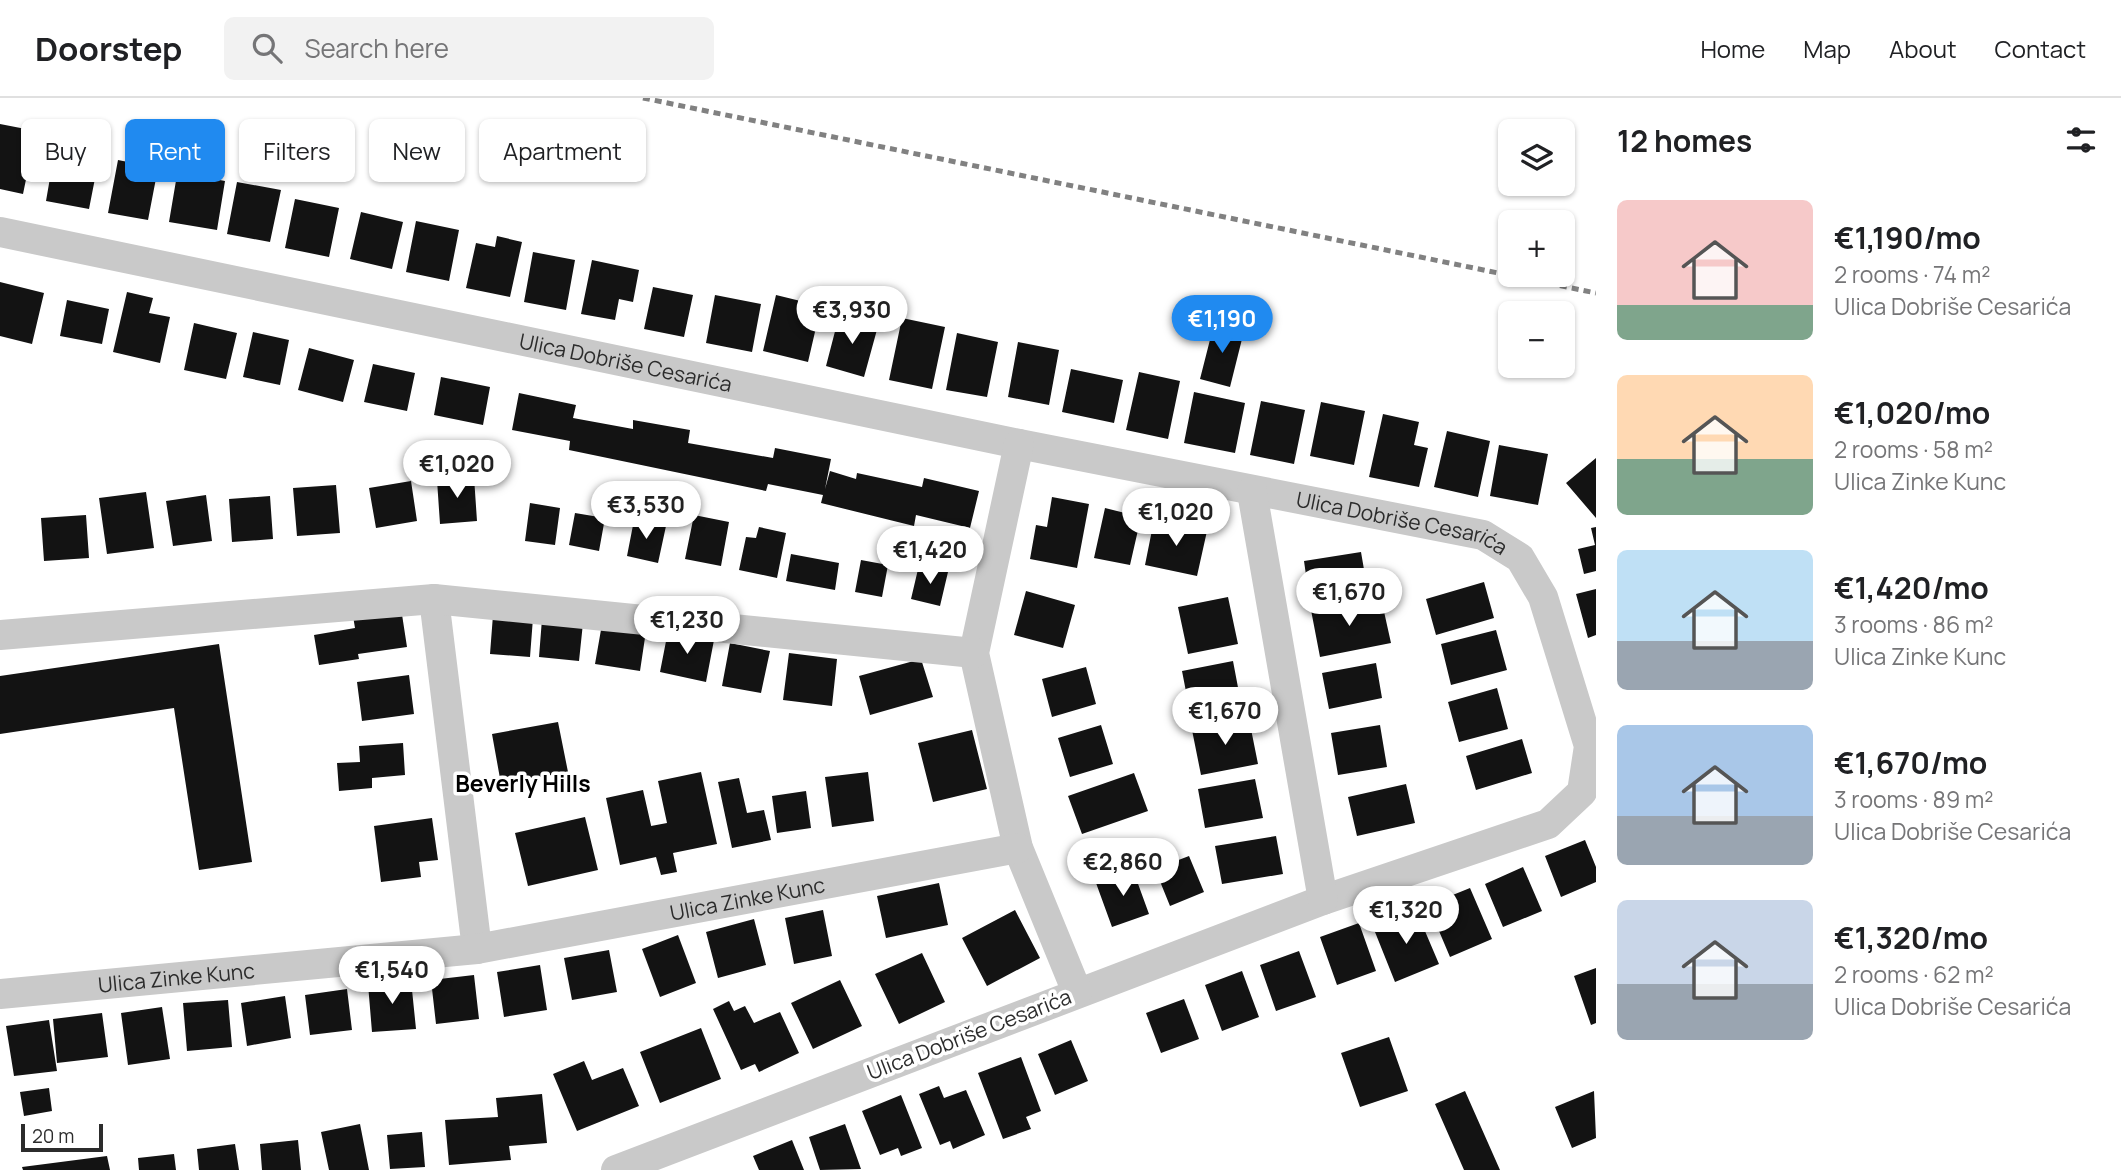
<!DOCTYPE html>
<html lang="en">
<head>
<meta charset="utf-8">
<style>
	:root { --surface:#fff; --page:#f2f2f2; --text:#202124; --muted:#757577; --line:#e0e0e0; --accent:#208af0 }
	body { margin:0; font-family:Manrope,sans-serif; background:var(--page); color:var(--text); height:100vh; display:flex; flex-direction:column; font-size:26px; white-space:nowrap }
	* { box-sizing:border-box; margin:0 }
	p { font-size:23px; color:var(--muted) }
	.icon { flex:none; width:38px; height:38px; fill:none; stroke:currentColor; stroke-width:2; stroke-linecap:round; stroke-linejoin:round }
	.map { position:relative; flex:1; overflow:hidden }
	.details { display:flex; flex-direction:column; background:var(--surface); width:525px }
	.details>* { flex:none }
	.top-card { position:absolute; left:21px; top:21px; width:665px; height:63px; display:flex; gap:14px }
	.fabs { position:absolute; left:1498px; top:21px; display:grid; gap:14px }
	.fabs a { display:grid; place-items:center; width:77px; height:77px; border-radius:10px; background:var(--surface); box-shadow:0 2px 5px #0004; font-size:35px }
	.scale { position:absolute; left:21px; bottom:18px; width:82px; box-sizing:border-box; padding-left:7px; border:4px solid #2c2c2c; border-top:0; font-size:19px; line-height:24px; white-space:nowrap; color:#2c2c2c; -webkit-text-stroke:5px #fff; paint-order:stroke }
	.price { position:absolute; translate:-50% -60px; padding:0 16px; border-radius:24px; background:#fff; color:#222; font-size:23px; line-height:46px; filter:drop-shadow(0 2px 4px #0008) }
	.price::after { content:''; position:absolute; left:50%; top:42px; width:21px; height:16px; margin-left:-10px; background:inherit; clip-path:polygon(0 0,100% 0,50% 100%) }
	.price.current { background:var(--accent); color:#fff }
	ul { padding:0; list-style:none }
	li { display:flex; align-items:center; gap:21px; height:175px; padding:0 21px }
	li span { display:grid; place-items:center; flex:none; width:196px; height:140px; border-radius:10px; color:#555 }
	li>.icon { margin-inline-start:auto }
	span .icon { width:84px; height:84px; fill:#fffc; stroke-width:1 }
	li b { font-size:30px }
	h2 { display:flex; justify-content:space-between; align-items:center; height:84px; padding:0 21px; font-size:30px }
	.chip { padding:0 24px; border-radius:10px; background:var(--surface); box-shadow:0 2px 5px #0004; font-size:24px; line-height:63px }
	.chip.current { background:var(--accent); color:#fff }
	header { display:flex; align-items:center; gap:42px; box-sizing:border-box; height:98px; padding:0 35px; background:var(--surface); border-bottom:2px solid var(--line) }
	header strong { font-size:33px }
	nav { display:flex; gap:38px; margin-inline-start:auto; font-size:24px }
	.search { width:490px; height:63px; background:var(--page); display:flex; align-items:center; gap:18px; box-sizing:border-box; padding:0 24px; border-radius:10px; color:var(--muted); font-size:26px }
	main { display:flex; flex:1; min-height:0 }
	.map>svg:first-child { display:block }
</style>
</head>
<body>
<header>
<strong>Doorstep</strong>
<div class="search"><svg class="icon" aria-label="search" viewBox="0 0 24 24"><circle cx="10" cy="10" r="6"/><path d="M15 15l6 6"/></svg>Search here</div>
<nav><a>Home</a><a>Map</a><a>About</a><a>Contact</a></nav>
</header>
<main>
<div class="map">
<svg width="1596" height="1072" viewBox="0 0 1596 1072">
	<rect width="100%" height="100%" fill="#fff"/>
	<path fill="#131313" d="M0 26 36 33 23 96 0 91Z
		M55 51 99 60 89 111 46 103Z
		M180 59 201 63 198 78 225 83 217 132 169 124Z
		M118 62 158 70 148 122 108 115Z
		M237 84 281 92 270 144 227 136Z
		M295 101 339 110 329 159 285 150Z
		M361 114 403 124 392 171 350 161Z
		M416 123 459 132 449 183 406 174Z
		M497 138 522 144 510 199 466 190 476 145 495 149Z
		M533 154 575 162 566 212 524 204Z
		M592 162 639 172 633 204 619 201 615 222 581 216Z
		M0 184 44 195 32 246 0 238Z
		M653 189 693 197 684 239 644 231Z
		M127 194 153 200 149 215 170 219 160 265 113 254Z
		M715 197 761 206 752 254 706 245Z
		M776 197 821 208 808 264 763 253Z
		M67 202 109 211 102 246 60 238Z
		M839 218 878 228 864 279 826 268Z
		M902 220 945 229 932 291 889 282Z
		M194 225 237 235 226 281 184 272Z
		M1214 226 1244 233 1230 289 1200 281Z
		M253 234 289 242 280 287 243 279Z
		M957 235 998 244 987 299 946 292Z
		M1018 244 1059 252 1049 307 1008 299Z
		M309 250 354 262 343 304 298 292Z
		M373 266 415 275 407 313 364 304Z
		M1071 271 1123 282 1114 325 1062 314Z
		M1139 274 1180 283 1168 341 1126 332Z
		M441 279 490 289 483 327 434 317Z
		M1194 294 1245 305 1235 355 1184 345Z
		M519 295 576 307 573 320 633 331V322L690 332 688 345 773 360 775 350 831 361 825 391 830 373 856 381 857 375 922 389 924 380 979 393 970 430 916 417 914 428 821 405 823 397 768 386 766 393 569 352 570 343 512 332Z
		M1261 303 1305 312 1294 366 1250 357Z
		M1321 304 1365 313 1354 367 1310 358Z
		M1383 316 1419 324 1414 347 1428 350 1419 389 1369 379Z
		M1447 333 1490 343 1478 399 1434 389Z
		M1499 347 1548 356 1538 407 1490 398Z
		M1596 360V420L1566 385Z
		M474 379 477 423 440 426 437 382Z
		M411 383 417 423 376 430 369 390Z
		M336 387 340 435 297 438 293 390Z
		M146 394 154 450 107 456 99 400Z
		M206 397 212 443 173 448 166 403Z
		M270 398 273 441 232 444 229 401Z
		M1052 399 1089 406 1077 470 1030 461 1036 427 1047 429Z
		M530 405 560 410 555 447 525 443Z
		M1105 410 1141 419 1130 467 1094 460Z
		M575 415 605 420 599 453 569 447Z
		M86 417 89 460 44 463 41 420Z
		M694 417 729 424 721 468 685 461Z
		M634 422 666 428 658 465 627 458Z
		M1154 422 1207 433 1197 478 1145 467Z
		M759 429 786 435 777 480 739 472 746 439 756 440Z
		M1596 429V473L1584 476 1578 451 1595 447 1591 430Z
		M1361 454 1367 489 1309 498 1304 463Z
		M791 456 839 465 835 492 786 483Z
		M861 462 888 467 882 499 855 494Z
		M919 467 948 474 940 508 911 501Z
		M1484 484 1494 520 1436 537 1426 501Z
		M1596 491V537L1588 540 1576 496Z
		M1026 493 1075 507 1063 550 1014 537Z
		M1228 499 1238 546 1188 556 1178 509Z
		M1360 503 1362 513 1383 509 1391 545 1320 559 1311 512Z
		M401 510 407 549 358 556 359 561 319 567 314 537 355 530 353 518Z
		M493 517 533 520 530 559 490 556Z
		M542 521 583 525 579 563 539 559Z
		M602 526 646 533 640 573 595 566Z
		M1496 532 1507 572 1451 587 1441 546Z
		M668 533 714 542 706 584 660 574Z
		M730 545 770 553 761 595 722 588Z
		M219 546 252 764 199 772 174 610 0 636V578Z
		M789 555 837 561 832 608 783 602Z
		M921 561 933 599 870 617 859 578Z
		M1233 563 1240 600 1189 609 1182 573Z
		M1376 565 1382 600 1329 611 1322 575Z
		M1086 569 1096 606 1052 619 1042 581Z
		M409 577 414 616 362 623 357 584Z
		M1497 590 1508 631 1459 644 1448 604Z
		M1249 621 1258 666 1201 677 1192 632Z
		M558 624 568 674 501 686 492 636Z
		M1101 627 1113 666 1070 679 1058 640Z
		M1380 627 1387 669 1338 677 1331 635Z
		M972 632 987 691 933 704 918 645Z
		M1522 641 1532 675 1476 692 1466 658Z
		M403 645 405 677 372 680V690L339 693 337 665 360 664 359 648Z
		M701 674 717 746 673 755 677 774 661 777 656 759 620 767 606 700 643 692 653 736 651 728 667 725 658 683Z
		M868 674 874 723 832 729 825 679Z
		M1134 675 1148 713 1082 736 1068 698Z
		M739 680 747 715 764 712 771 742 732 750 718 684Z
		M1255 681 1263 720 1205 730 1198 691Z
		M1406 686 1415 725 1357 738 1348 699Z
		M806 693 811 730 777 735 772 698Z
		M585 719 598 772 528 788 515 735Z
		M432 720 438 762 419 764 421 779 381 784 374 728Z
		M1276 738 1283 776 1222 786 1215 748Z
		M1585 742 1596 769V784L1561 799 1545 758Z
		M1189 758 1204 794 1170 808 1155 771Z
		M1523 769 1542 813 1503 829 1485 786Z
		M1133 772 1149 816 1112 829 1096 785Z
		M939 785 948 827 886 840 877 798Z
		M1470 790 1492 841 1450 859 1428 807Z
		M823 812 832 858 794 866 785 820Z
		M1015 812 1040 860 987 888 962 840Z
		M1416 812 1439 866 1395 884 1373 829Z
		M754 821 766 867 718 880 706 834Z
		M1359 825 1376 873 1337 887 1320 839Z
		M678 837 696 885 660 899 642 851Z
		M609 852 617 894 572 902 564 860Z
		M1299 853 1316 899 1276 913 1260 867Z
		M922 855 945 904 899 926 875 876Z
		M540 867 547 912 504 919 497 874Z
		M1596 870V925L1591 927 1574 878Z
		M1242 873 1259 919 1222 933 1205 887Z
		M474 877 479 921 436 926 431 882Z
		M411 882 416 931 372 934 368 886Z
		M840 882 862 928 813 951 791 905Z
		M347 891 352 932 310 937 305 897Z
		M285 898 291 940 247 948 241 905Z
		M1184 901 1199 941 1161 955 1146 915Z
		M228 902 232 949 187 953 183 905Z
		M729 903 734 913 745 908 754 925 780 914 799 955 759 974 755 966 741 972 713 911Z
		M162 909 170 961 128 967 121 915Z
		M102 915 108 959 57 965 53 921Z
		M49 922 57 973 14 978 6 928Z
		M701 930 721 981 660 1005 640 954Z
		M1389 939 1408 993 1360 1009 1341 955Z
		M1071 942 1088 983 1055 997 1038 956Z
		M1021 959 1041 1013 1026 1019 1031 1031 1003 1041 978 975Z
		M584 963 592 982 623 970 639 1008 577 1033 553 976Z
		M939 988 944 1000 966 992 985 1037 953 1051 950 1043 940 1047 919 996Z
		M49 990 52 1013 24 1018 20 994Z
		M1465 993 1500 1072H1464L1435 1006Z
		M1594 993 1596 1040 1572 1050 1555 1009Z
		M542 996 547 1045 509 1048 511 1062 449 1067 445 1022 498 1019 496 1000Z
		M901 997 922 1050 901 1058 898 1050 880 1057 862 1013Z
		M360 1026 369 1072H329L321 1034Z
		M845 1026 861 1071 820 1072 809 1039Z
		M422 1034 425 1069 390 1071 387 1037Z
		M298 1042 301 1072H262L260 1046Z
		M792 1042 804 1072H759L753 1058Z
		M235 1046 239 1072H199L197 1051Z
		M174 1056 176 1072H139L138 1060Z
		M107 1058 110 1072H23L22 1069Z"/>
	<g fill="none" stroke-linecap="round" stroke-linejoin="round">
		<g stroke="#c9c9c9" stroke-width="30">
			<path id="s1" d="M0 134 1019 346 1483 437 1520 460 1543 499 1589 648 1582 694 1548 726 1323 802 616 1072"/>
			<path d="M1019 346 974 555 1018 750 1077 894"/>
			<path d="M1252 394 1323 802"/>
			<path d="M434 501 477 851"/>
			<path d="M0 537 434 501 974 555"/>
			<path id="s2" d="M0 896 477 851 1018 750"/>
		</g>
		<path stroke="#818181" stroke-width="5" stroke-dasharray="7 5" stroke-linecap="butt" d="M643 0 1596 195"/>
	</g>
	<g text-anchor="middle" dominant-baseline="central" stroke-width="7" stroke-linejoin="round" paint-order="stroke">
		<g font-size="21" fill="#2c2c2c" stroke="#fff">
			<text stroke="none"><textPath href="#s1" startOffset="639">Ulica Dobriše Cesarića</textPath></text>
			<text stroke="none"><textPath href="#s1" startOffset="1432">Ulica Dobriše Cesarića</textPath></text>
			<text stroke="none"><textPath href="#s2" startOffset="754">Ulica Zinke Kunc</textPath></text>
			<text stroke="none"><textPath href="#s2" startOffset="177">Ulica Zinke Kunc</textPath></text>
			<text transform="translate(969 936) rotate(-21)">Ulica Dobriše Cesarića</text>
		</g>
		<g font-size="23" font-weight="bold" fill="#000" stroke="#fff">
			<text x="523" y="685">Beverly Hills</text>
		</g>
	</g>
</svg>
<div class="fabs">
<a><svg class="icon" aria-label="layers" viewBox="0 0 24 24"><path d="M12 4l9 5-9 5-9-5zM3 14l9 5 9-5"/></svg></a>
<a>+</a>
<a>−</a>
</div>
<div class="scale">20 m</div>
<b class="price" style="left:852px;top:248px">€3,930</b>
<b class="price current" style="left:1222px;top:257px">€1,190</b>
<b class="price" style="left:457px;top:402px">€1,020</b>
<b class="price" style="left:646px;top:443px">€3,530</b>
<b class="price" style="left:1176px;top:450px">€1,020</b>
<b class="price" style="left:930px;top:488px">€1,420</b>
<b class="price" style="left:1349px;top:530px">€1,670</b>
<b class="price" style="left:687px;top:558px">€1,230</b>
<b class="price" style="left:1225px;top:649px">€1,670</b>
<b class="price" style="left:1123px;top:800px">€2,860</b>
<b class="price" style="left:1406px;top:848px">€1,320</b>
<b class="price" style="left:392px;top:908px">€1,540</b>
<div class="top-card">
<a class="chip">Buy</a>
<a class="chip current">Rent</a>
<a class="chip">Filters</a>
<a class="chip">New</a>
<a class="chip">Apartment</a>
</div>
</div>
<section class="details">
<h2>12 homes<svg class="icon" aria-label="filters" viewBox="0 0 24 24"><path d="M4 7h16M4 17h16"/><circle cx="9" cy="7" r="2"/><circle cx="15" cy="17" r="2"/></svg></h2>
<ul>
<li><span style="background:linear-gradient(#f6c9c9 75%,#7fa58c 0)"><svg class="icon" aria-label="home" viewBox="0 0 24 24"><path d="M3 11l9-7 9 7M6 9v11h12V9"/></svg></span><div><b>€1,190/mo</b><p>2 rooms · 74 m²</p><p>Ulica Dobriše Cesarića</p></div></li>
<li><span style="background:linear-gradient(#ffd9b3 60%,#7fa58c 0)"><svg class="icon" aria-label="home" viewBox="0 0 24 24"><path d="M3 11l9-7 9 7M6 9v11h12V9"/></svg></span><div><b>€1,020/mo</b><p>2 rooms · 58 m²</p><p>Ulica Zinke Kunc</p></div></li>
<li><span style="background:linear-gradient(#bfe0f5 65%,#9aa5b1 0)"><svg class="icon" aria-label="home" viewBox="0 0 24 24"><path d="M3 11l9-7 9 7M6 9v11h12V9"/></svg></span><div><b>€1,420/mo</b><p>3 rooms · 86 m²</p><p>Ulica Zinke Kunc</p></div></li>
<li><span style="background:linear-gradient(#a9c7e8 65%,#9aa5b1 0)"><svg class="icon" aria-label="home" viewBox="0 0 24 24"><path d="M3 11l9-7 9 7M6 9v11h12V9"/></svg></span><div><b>€1,670/mo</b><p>3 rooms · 89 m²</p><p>Ulica Dobriše Cesarića</p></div></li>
<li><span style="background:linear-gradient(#c9d6e8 60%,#9aa5b1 0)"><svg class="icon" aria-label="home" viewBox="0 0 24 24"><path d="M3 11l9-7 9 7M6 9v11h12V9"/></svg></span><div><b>€1,320/mo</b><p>2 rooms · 62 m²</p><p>Ulica Dobriše Cesarića</p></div></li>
</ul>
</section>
</main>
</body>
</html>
